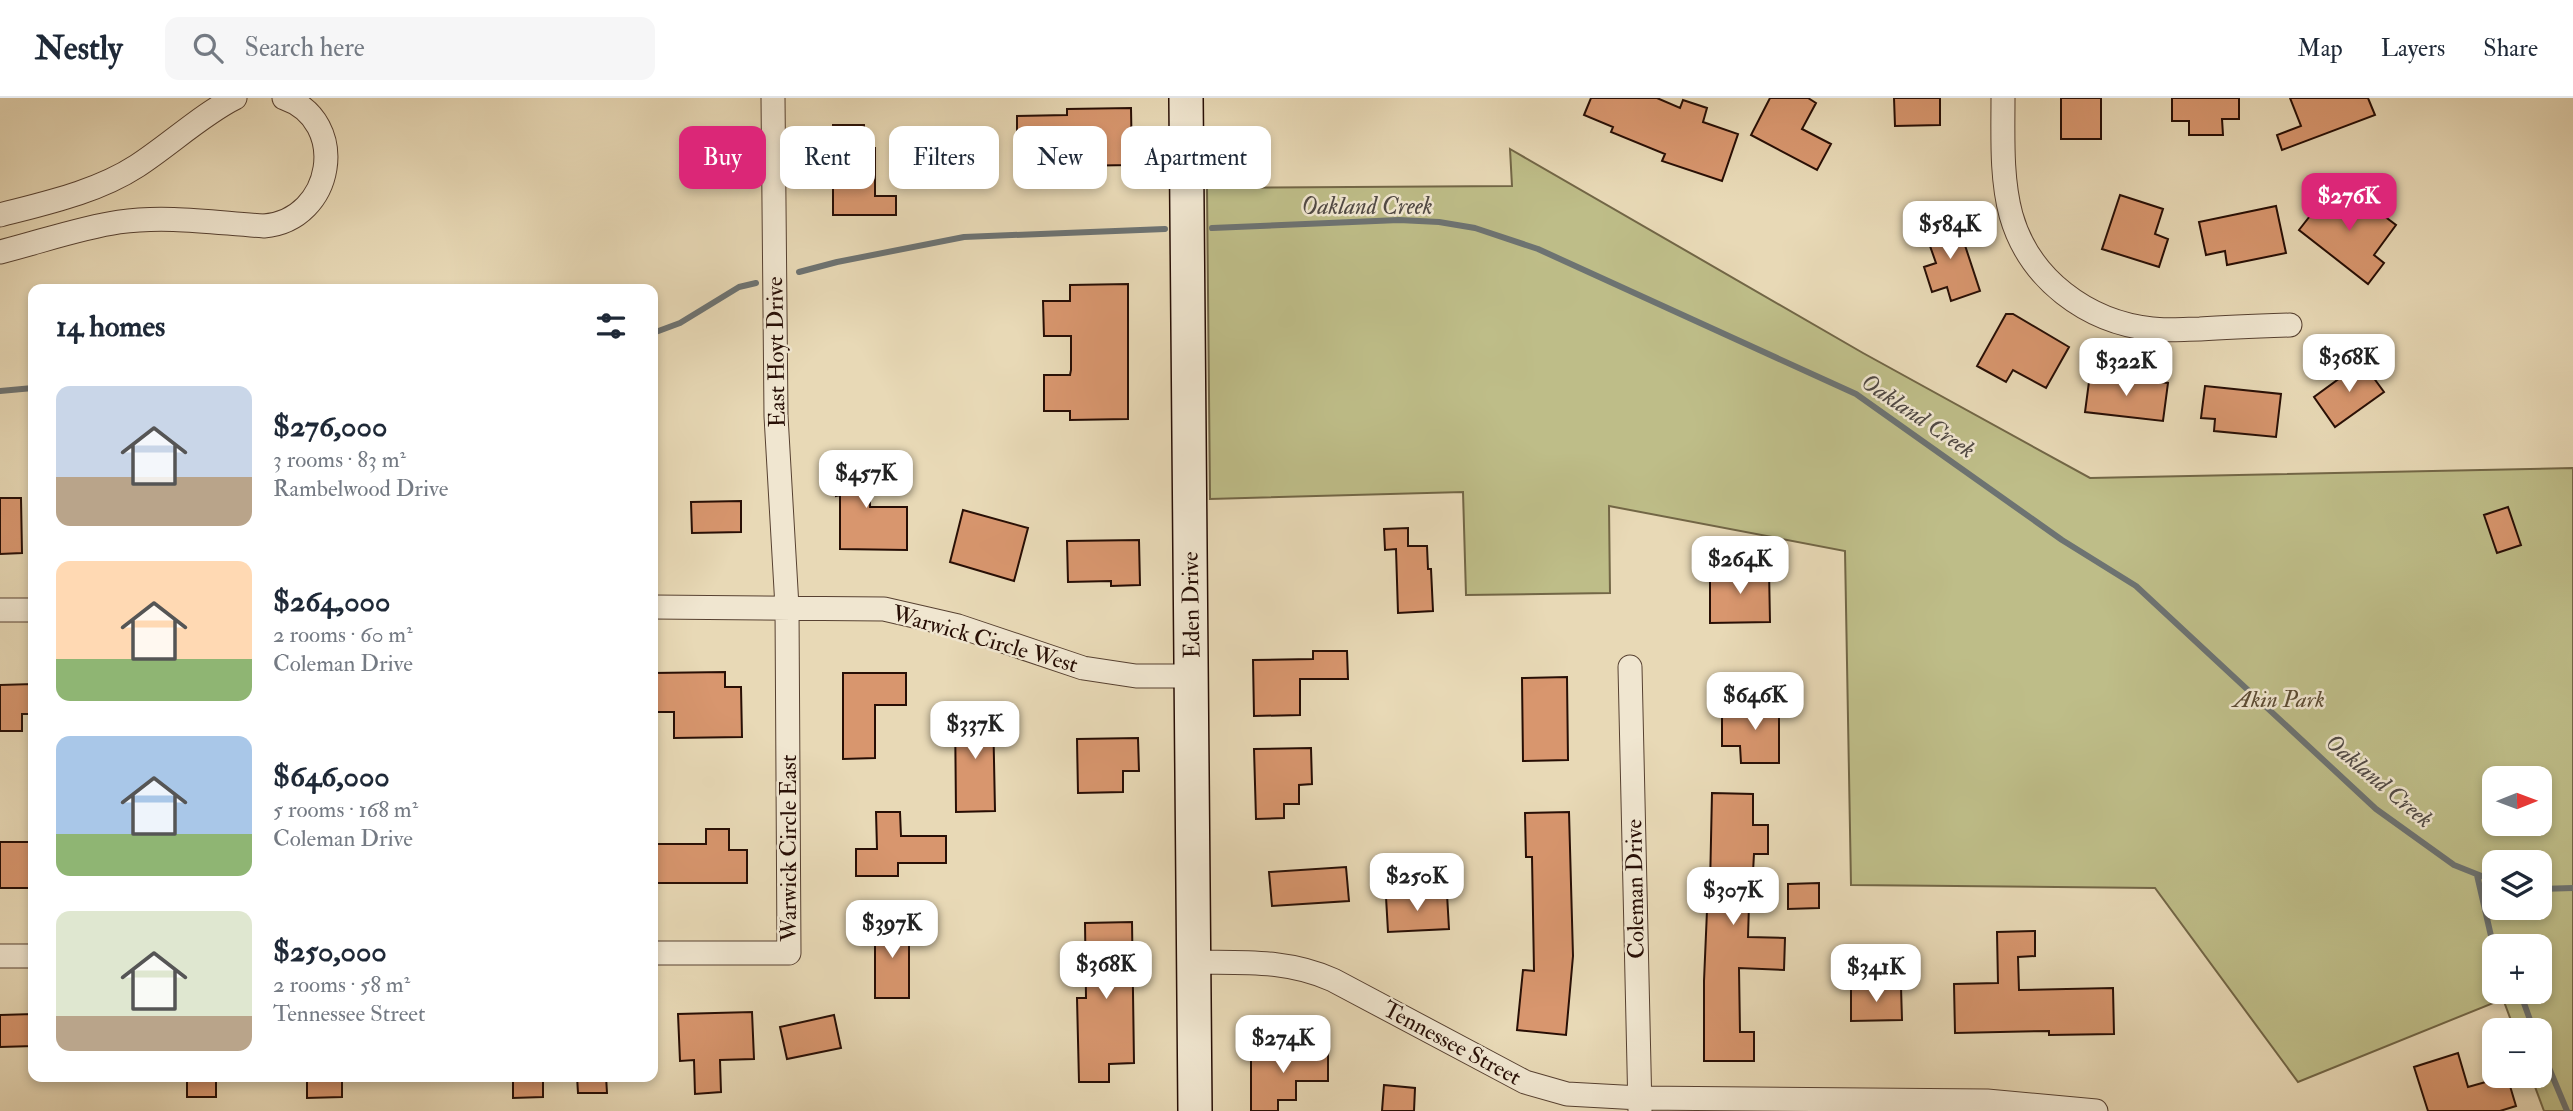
<!DOCTYPE html>
<html lang="en">
<head>
<meta charset="utf-8">
<style>
	:root { --surface:#fff; --page:#f6f6f7; --text:#1f2937; --muted:#747a83; --line:#e0e1e3; --accent:#db2777 }
	body { margin:0; font-family:"IM FELL Double Pica",serif; background:var(--page); color:var(--text); height:100vh; display:flex; flex-direction:column; font-size:26px; white-space:nowrap }
	* { box-sizing:border-box; margin:0 }
	p { font-size:23px; color:var(--muted) }
	.icon { flex:none; width:38px; height:38px; fill:none; stroke:currentColor; stroke-width:2; stroke-linecap:round; stroke-linejoin:round }
	.map { position:relative; flex:1; overflow:hidden }
	.drawer { position:absolute; left:28px; top:186px; width:630px; height:798px; display:flex; flex-direction:column; background:var(--surface); border-radius:14px; box-shadow:0 4px 10px #0003 }
	.drawer>* { flex:none }
	.hud { position:absolute; left:679px; top:28px; width:665px; height:63px; display:flex; gap:14px }
	.needle { width:46px; rotate:89deg }
	.buttons { position:absolute; left:2482px; top:668px; display:grid; gap:14px }
	.buttons a { display:grid; place-items:center; width:70px; height:70px; border-radius:14px; background:var(--surface); box-shadow:0 4px 10px #0003; font-size:35px }
	.price { position:absolute; translate:-50% -60px; padding:0 16px; border-radius:14px; background:#fff; color:#222; font-size:23px; line-height:46px; filter:drop-shadow(0 2px 4px #0008) }
	.price::after { content:''; position:absolute; left:50%; top:42px; width:21px; height:16px; margin-left:-10px; background:inherit; clip-path:polygon(0 0,100% 0,50% 100%) }
	.price.selected { background:var(--accent); color:#fff }
	ul { padding:0; list-style:none }
	li { display:flex; align-items:center; gap:21px; height:175px; padding:0 28px }
	li span { display:grid; place-items:center; flex:none; width:196px; height:140px; border-radius:14px; color:#555 }
	li>.icon { margin-inline-start:auto }
	span .icon { width:84px; height:84px; fill:#fffc; stroke-width:1 }
	li b { font-size:30px }
	h2 { display:flex; justify-content:space-between; align-items:center; height:84px; padding:0 28px; font-size:30px }
	.tag { padding:0 24px; border-radius:14px; background:var(--surface); box-shadow:0 4px 10px #0003; font-size:24px; line-height:63px }
	.tag.selected { background:var(--accent); color:#fff }
	header { display:flex; align-items:center; gap:42px; box-sizing:border-box; height:98px; padding:0 35px; background:var(--surface); border-bottom:2px solid var(--line) }
	header strong { font-size:33px }
	nav { display:flex; gap:38px; margin-inline-start:auto; font-size:24px }
	.search { width:490px; height:63px; background:var(--page); display:flex; align-items:center; gap:18px; box-sizing:border-box; padding:0 24px; border-radius:14px; color:var(--muted); font-size:26px }
	.map>svg:first-child { display:block }
</style>
</head>
<body>
<header>
<strong>Nestly</strong>
<div class="search"><svg class="icon" aria-label="search" viewBox="0 0 24 24"><circle cx="10" cy="10" r="6"/><path d="M15 15l6 6"/></svg>Search here</div>
<nav><a>Map</a><a>Layers</a><a>Share</a></nav>
</header>
<div class="map">
<svg width="2573" height="1013" viewBox="0 0 2573 1013">
	<rect width="100%" height="100%" fill="#e8d9b6"/>
	<filter id="stains"><feTurbulence type="fractalNoise" baseFrequency=".00286" numOctaves="4"/><feColorMatrix values="0 0 0 0 .2 0 0 0 0 .09 0 0 0 0 .02 0 0 0 .5 -.17"/></filter>
	<radialGradient id="worn" r=".72"><stop offset=".6" stop-color="#630" stop-opacity="0"/><stop offset="1" stop-color="#630" stop-opacity=".3"/></radialGradient>
	<path fill="#bebd88" stroke="#726646" stroke-width="2" fill-rule="evenodd" d="M1510 51 1863 255 2090 380 2573 370V1013H2544L2531 978H2539V933H2515L2503 901 2298 984 2155 790 1851 787 1845 453 1609 408 1610 495 1466 497 1463 394 1210 401 1207 90 1512 88ZM2494 681H2539V726H2494ZM2494 765H2539V810H2494ZM2494 849H2539V894H2494Z"/>
	<g fill="none" stroke-linecap="round" stroke-linejoin="round">
		<path stroke="#6d7372" stroke-width="6" d="M1212 130 1399 122 1439 124 1475 130 1538 151 1856 296 2062 442 2136 488 2376 711 2454 767 2494 783
			M799 174 837 164 964 139 1165 131
			M653 235 680 225 739 189 756 185
			M0 293 33 290
			M2477 777 2494 851
			M2539 791 2573 790
			M2520 894 2534 933
			M2539 946 2567 1013"/>
	</g>
	<path fill="#d8966e" stroke="#270e05" stroke-width="2" d="M1591 0H1657L1680 10 1683 2 1707 10 1703 24 1738 36 1722 83 1662 63 1665 56 1611 34 1613 29 1584 17Z
		M1770 0H1808L1816 5 1802 31 1831 46 1817 72 1751 37Z
		M1894 0H1940V27L1895 28Z
		M2061 0H2101V41H2061Z
		M2172 0H2239V21H2222L2223 37H2189V23H2172Z
		M2290 0H2368L2375 17 2282 52 2277 37 2301 28Z
		M1131 10 1132 67 1067 68V38L1017 39V18L1067 17V11Z
		M833 27H864L865 50H875V98H896V117H833Z
		M2335 86 2373 116 2376 112 2396 127 2374 157 2384 165 2368 186 2299 132Z
		M2120 97 2163 111 2155 136 2168 141 2159 169 2102 151Z
		M2276 108 2286 155 2227 167 2225 153 2206 157 2199 124Z
		M1956 120 1980 193 1951 203 1947 189 1932 194 1924 169 1936 165 1924 131Z
		M1128 186V321L1070 322V313H1044V277H1070L1071 272V238H1044L1043 203H1070V187Z
		M2006 216H2013L2069 249 2046 290 2013 272 2006 284 1977 268Z
		M2362 264 2384 294 2335 329 2314 299Z
		M2090 276 2168 285 2163 323 2085 314Z
		M2205 288 2281 296 2276 339 2214 333 2215 321 2201 320Z
		M835 357H869L870 409H907V452L840 451V397L836 398Z
		M0 400H21L22 455 0 456Z
		M741 403V434L692 435 691 404Z
		M2508 409 2521 447 2497 455 2484 417Z
		M963 412 1028 430 1014 483 950 464Z
		M1408 430V448H1427L1428 471H1431L1433 513 1398 515 1396 451 1385 452 1384 431Z
		M1139 442 1140 487 1111 488V483L1068 484 1067 443Z
		M1769 471 1770 524 1710 525V472Z
		M1313 553H1347L1348 581H1300V617L1254 618 1253 562 1313 561Z
		M725 574V589H741L742 639 674 640V614H653V575Z
		M843 575H906V607H875V660L843 661Z
		M1567 579 1568 662 1523 663 1522 580Z
		M33 586V616H22V633H0V587Z
		M1750 601H1779V665H1741L1740 648H1722V617L1750 616Z
		M955 612H993L995 713 956 714Z
		M1138 640 1139 673H1123V694L1078 695 1077 641Z
		M1311 650 1312 686 1299 687V706H1284V720L1256 721 1254 651Z
		M1712 695 1753 696V727H1768V756H1754L1753 774H1750L1748 839 1785 840 1784 872 1739 870 1740 934H1754V963H1704V883L1708 789H1710Z
		M876 714H900L901 738H946V765H898V778H856V751H877Z
		M1569 714 1573 858 1566 937 1517 932 1523 872 1534 873 1532 759H1526L1525 715Z
		M706 731H729V752H747V785H653V746H706Z
		M0 744H33V790H0Z
		M1346 769 1349 803 1272 808 1269 774Z
		M1819 785V810L1788 811V786Z
		M1447 796 1449 831 1388 834 1386 799Z
		M875 824H909V900H875Z
		M1132 824 1134 965 1109 966V984H1079L1077 900H1086L1085 825Z
		M2035 833V858L2018 859 2019 892 2113 890 2114 936 2049 937V933L1955 935 1954 886 1998 885 1997 834Z
		M1901 889 1902 922 1851 923V890Z
		M752 914 754 961 720 962 721 994 695 996 694 962 680 963 678 916Z
		M33 916V948L0 949V917Z
		M834 917 841 950 787 961 780 929Z
		M1251 952 1328 953V983H1296V1002H1278V1013H1251Z
		M2458 955 2468 989 2507 978 2516 1008 2500 1013H2428L2414 969Z
		M187 978H216V999H187Z
		M307 978H342V999L307 1000Z
		M513 978H543V999L513 1000Z
		M577 978H606L607 995H578Z
		M1384 987 1415 990 1414 1013H1382Z"/>
	<g fill="none" stroke-linecap="round" stroke-linejoin="round">
		<g stroke="#574131" stroke-width="25">
			<path id="street" d="M2003 0C2003 38 2001 80 2011 117 2029 181 2087 224 2152 231 2167 233 2184 231 2200 231 2230 229 2260 228 2290 227
				M0 117C46 105 97 94 137 68 168 48 204 15 235 0
				M0 154C40 144 79 130 119 124 167 117 216 125 264 128 334 122 350 23 284 0
				M653 509 884 511 958 528 1083 570 1136 578H1191
				M0 512H33
				M1630 569 1640 1013
				M653 855H789L787 509 776 318 773 0
				M0 858H33
				M1193 864C1242 865 1287 861 1333 882L1525 984 1567 996 1640 1000 1987 1003 2096 1013"/>
		</g>
		<g stroke="#270e05" stroke-width="36">
			<path id="secondary" d="M1186 0 1195 1013"/>
		</g>
		<use href="#street" stroke="#f0e6d0" stroke-width="23"/>
		<use href="#secondary" stroke="#f0e6d0" stroke-width="33"/>
	</g>
	<g text-anchor="middle" dominant-baseline="central" stroke-width="5" stroke-linejoin="round" paint-order="stroke">
		<g font-size="23" fill="#270e05" stroke="#f0e6d0">
			<text transform="translate(776 254) rotate(-91)">East Hoyt Drive</text>
			<text transform="translate(1191 507) rotate(-91)">Eden Drive</text>
			<text transform="translate(985 541) rotate(16)">Warwick Circle West</text>
			<text transform="translate(788 750) rotate(-90)">Warwick Circle East</text>
			<text transform="translate(1635 791) rotate(-91)">Coleman Drive</text>
			<text transform="translate(1452 945) rotate(28)">Tennessee Street</text>
		</g>
		<g font-size="23" font-style="italic" fill="#5c4b33" stroke="#f0e6d0">
			<text x="2279" y="601">Akin Park</text>
		</g>
		<g font-size="24" font-style="italic" fill="#504944" stroke="#f0e6d0">
			<text x="1367" y="108">Oakland Creek</text>
			<text transform="translate(1918 318) rotate(34)">Oakland Creek</text>
			<text transform="translate(2379 683) rotate(40)">Oakland Creek</text>
		</g>
	</g>
	<rect width="100%" height="100%" filter="url(#stains)"/>
	<rect width="100%" height="100%" fill="url(#worn)"/>
</svg>
<div class="buttons">
<a><svg class="needle" viewBox="-14 -14 28 28"><path d="M0-13l5 13h-10z" fill="#e53935"/><path d="M0 13l5-13h-10z" fill="#747a83"/></svg></a>
<a><svg class="icon" aria-label="layers" viewBox="0 0 24 24"><path d="M12 4l9 5-9 5-9-5zM3 14l9 5 9-5"/></svg></a>
<a>+</a>
<a>−</a>
</div>
<b class="price selected" style="left:2349px;top:135px">$276K</b>
<b class="price" style="left:1950px;top:163px">$584K</b>
<b class="price" style="left:2349px;top:296px">$368K</b>
<b class="price" style="left:2126px;top:300px">$322K</b>
<b class="price" style="left:866px;top:412px">$457K</b>
<b class="price" style="left:1740px;top:498px">$264K</b>
<b class="price" style="left:1755px;top:634px">$646K</b>
<b class="price" style="left:975px;top:663px">$337K</b>
<b class="price" style="left:1417px;top:815px">$250K</b>
<b class="price" style="left:1733px;top:829px">$307K</b>
<b class="price" style="left:892px;top:862px">$397K</b>
<b class="price" style="left:1106px;top:903px">$368K</b>
<b class="price" style="left:1876px;top:906px">$341K</b>
<b class="price" style="left:1283px;top:977px">$274K</b>
<div class="hud">
<a class="tag selected">Buy</a>
<a class="tag">Rent</a>
<a class="tag">Filters</a>
<a class="tag">New</a>
<a class="tag">Apartment</a>
</div>
<section class="drawer">
<h2>14 homes<svg class="icon" aria-label="filters" viewBox="0 0 24 24"><path d="M4 7h16M4 17h16"/><circle cx="9" cy="7" r="2"/><circle cx="15" cy="17" r="2"/></svg></h2>
<ul>
<li><span style="background:linear-gradient(#c9d6e8 65%,#b9a48a 0)"><svg class="icon" aria-label="home" viewBox="0 0 24 24"><path d="M3 11l9-7 9 7M6 9v11h12V9"/></svg></span><div><b>$276,000</b><p>3 rooms · 83 m²</p><p>Rambelwood Drive</p></div></li>
<li><span style="background:linear-gradient(#ffd9b3 70%,#8fb573 0)"><svg class="icon" aria-label="home" viewBox="0 0 24 24"><path d="M3 11l9-7 9 7M6 9v11h12V9"/></svg></span><div><b>$264,000</b><p>2 rooms · 60 m²</p><p>Coleman Drive</p></div></li>
<li><span style="background:linear-gradient(#a9c7e8 70%,#8fb573 0)"><svg class="icon" aria-label="home" viewBox="0 0 24 24"><path d="M3 11l9-7 9 7M6 9v11h12V9"/></svg></span><div><b>$646,000</b><p>5 rooms · 168 m²</p><p>Coleman Drive</p></div></li>
<li><span style="background:linear-gradient(#dfe7d0 75%,#b9a48a 0)"><svg class="icon" aria-label="home" viewBox="0 0 24 24"><path d="M3 11l9-7 9 7M6 9v11h12V9"/></svg></span><div><b>$250,000</b><p>2 rooms · 58 m²</p><p>Tennessee Street</p></div></li>
</ul>
</section>
</div>
</body>
</html>
